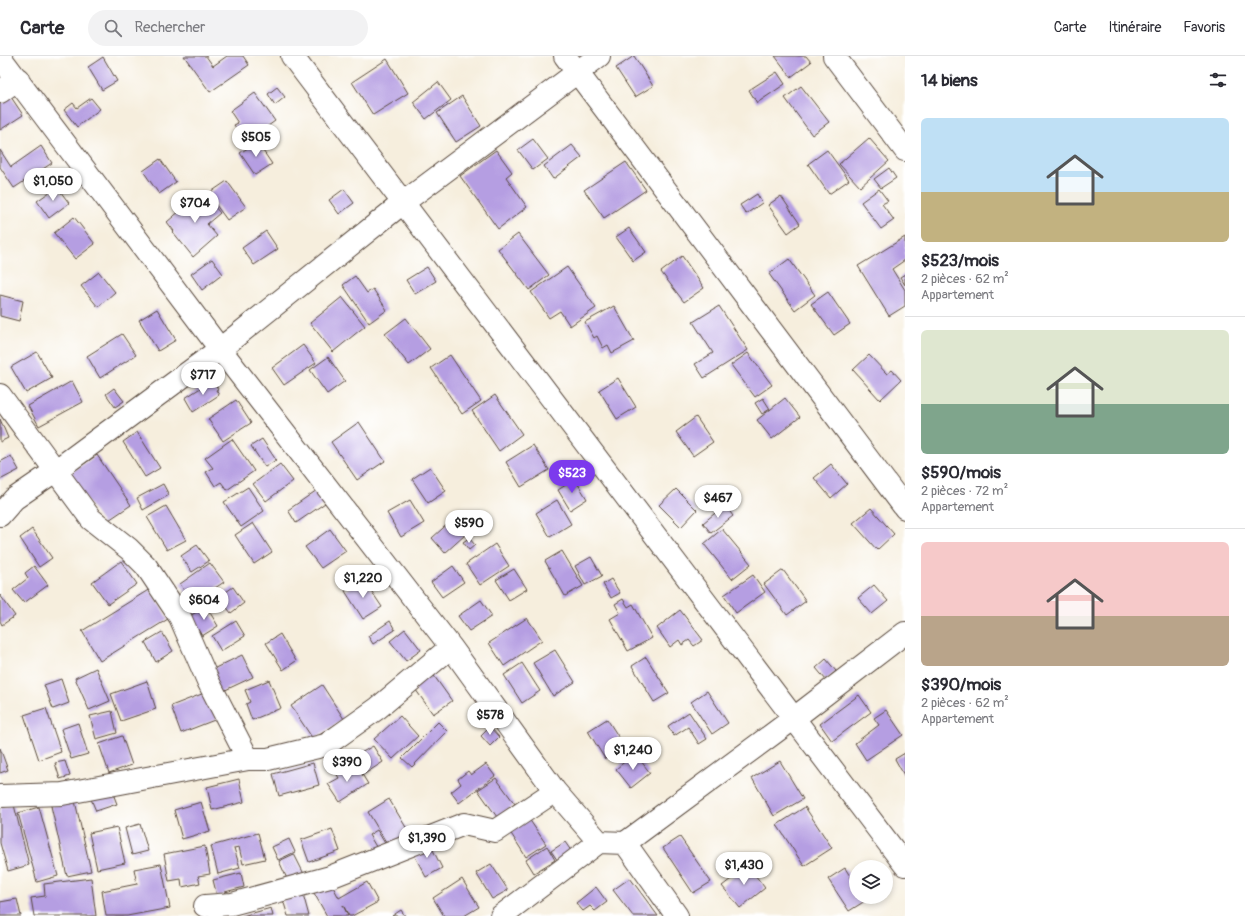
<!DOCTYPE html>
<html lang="fr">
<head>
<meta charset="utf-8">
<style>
	:root { --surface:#fff; --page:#f2f2f3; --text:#2b2b33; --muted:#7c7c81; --line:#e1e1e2; --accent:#7c3aed }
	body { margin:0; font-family:Pangolin,sans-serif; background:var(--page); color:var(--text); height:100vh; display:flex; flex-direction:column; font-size:15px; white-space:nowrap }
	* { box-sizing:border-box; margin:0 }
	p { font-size:13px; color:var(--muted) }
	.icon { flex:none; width:22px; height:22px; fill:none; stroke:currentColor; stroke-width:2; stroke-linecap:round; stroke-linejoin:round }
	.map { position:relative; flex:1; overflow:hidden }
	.sheet { display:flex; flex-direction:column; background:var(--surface); width:340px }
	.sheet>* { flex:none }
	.tools { position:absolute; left:849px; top:804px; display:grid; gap:8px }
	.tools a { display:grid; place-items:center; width:44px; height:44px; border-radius:50%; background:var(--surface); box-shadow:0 2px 6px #0003; font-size:20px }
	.price { position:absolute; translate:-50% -34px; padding:0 9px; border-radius:14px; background:#fff; color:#222; font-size:13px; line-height:26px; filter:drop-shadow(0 1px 2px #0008) }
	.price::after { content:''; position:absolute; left:50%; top:24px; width:12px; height:9px; margin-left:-6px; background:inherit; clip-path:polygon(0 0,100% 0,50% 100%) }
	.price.current { background:var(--accent); color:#fff }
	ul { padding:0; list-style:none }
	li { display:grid; align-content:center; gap:8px; height:212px; padding:0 16px }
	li+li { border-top:1px solid var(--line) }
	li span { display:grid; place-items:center; height:124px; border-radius:6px; color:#555 }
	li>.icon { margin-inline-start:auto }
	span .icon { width:72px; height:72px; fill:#fffc; stroke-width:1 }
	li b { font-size:17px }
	h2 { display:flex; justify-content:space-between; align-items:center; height:48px; padding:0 16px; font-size:17px }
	header { display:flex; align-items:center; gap:24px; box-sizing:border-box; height:56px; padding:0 20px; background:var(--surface); border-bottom:1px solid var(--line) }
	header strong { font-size:19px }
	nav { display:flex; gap:22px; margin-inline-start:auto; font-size:14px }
	.search { width:280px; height:36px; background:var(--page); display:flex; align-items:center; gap:10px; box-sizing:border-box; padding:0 14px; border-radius:22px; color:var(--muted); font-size:15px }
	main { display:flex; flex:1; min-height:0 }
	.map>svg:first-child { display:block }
</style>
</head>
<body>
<header>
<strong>Carte</strong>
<div class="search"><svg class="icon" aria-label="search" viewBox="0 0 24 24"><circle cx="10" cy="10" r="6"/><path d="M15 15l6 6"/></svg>Rechercher</div>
<nav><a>Carte</a><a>Itinéraire</a><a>Favoris</a></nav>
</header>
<main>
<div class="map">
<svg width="905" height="860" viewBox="0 0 905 860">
	<rect width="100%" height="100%" fill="#fff"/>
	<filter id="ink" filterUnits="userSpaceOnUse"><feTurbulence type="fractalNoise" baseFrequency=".025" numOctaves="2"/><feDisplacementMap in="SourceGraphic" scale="8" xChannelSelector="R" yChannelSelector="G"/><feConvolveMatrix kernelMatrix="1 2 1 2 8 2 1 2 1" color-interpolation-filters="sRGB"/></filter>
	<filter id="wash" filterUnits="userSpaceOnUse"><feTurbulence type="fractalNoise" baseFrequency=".012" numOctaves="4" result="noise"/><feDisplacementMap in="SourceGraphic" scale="16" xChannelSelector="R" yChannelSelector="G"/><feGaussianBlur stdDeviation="0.9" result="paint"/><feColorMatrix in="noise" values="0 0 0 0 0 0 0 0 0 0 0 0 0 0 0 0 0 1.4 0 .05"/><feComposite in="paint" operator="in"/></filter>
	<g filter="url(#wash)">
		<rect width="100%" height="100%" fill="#f6eedd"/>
		<g id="blocks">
			<path fill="#b59ee2" d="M184 0H206L213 10 227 0H243L249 9 210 36Z
				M634 0 653 30 635 41 616 12Z
				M775 0H806L811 6 791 21Z
				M103 1 117 25 102 34 88 11Z
				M387 3 408 37 373 59 352 26Z
				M777 16 785 28 757 47 749 34Z
				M438 26 451 44 426 63 413 46Z
				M801 30 829 66 812 79 785 42Z
				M277 31 285 41 275 49 268 38Z
				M255 37 275 65 250 83 247 79 243 82 234 69 238 67 230 55Z
				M462 40 481 70 456 86 437 57Z
				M11 41 23 59 0 74V48Z
				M91 42 100 53 77 71 64 54 73 47 77 52Z
				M869 82 889 105 860 131 839 108Z
				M533 83 548 103 533 114 518 94Z
				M257 86 272 108 255 119 240 97Z
				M572 89 582 101 553 123 544 110Z
				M41 90 52 107 14 132 0 111V94L11 111Z
				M496 94 512 116 506 121 527 151 498 173 460 120Z
				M827 94 849 124 829 138 808 108Z
				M160 103 176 126 159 138 143 115Z
				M626 106 646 134 604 162 584 134Z
				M889 112 896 122 881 132 874 123Z
				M227 125 246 151 227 164 208 138Z
				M57 131 69 147 49 162 37 145Z
				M344 133 354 147 339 158 329 144Z
				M879 133 888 145 882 148 894 164 881 173 861 146Z
				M202 136 220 157 207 168 217 180 193 201 173 176 174 175 167 166Z
				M757 138 762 147 746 158 740 149Z
				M781 140 800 168 788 177 768 149Z
				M74 161 95 188 75 203 54 177Z
				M629 172 646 196 633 205 616 181Z
				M266 175 278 193 254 209 242 192Z
				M518 178 549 219 529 234 498 193Z
				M905 181V204L892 213 905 234V250L889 260 858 210Z
				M682 200 704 232 684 246 661 216Z
				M212 203 223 218 202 234 191 218Z
				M789 203 815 239 795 254 769 218Z
				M427 211 436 225 415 238 406 224Z
				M567 211 596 252 570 270 560 255 549 262 531 236Z
				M99 216 115 236 98 251 81 230Z
				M905 218V229L900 221Z
				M355 220 367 237 373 233 387 254 369 267 343 229Z
				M828 236 850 268 834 279 811 248Z
				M0 239 23 245 19 265 0 260Z
				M342 241 365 270 333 296 310 267Z
				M614 250 634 285 612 297 608 289 603 292 597 280 594 282 585 266Z
				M719 250 748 294 704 322 695 308 713 297 693 266Z
				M157 253 176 284 158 295 139 264Z
				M406 262 430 293 409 309 385 278Z
				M122 278 136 299 100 322 87 300Z
				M303 289 316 307 284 329 272 312Z
				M37 296 52 322 26 337 11 311Z
				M748 297 772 329 755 341 731 309Z
				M450 299 481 345 462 358 431 312Z
				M869 299 887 318 892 314 901 324 880 344 853 314Z
				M328 301 345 325 327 338 310 314Z
				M618 322 636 351 617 363 599 334Z
				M213 324 218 333 216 334 219 339 193 356 185 342Z
				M72 325 83 346 39 370 28 350Z
				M114 332 124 345 115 351 106 338Z
				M495 339 522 378 499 395 472 355Z
				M763 342 770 353 762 358 755 347Z
				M785 342 800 361 772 383 757 364Z
				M236 344 251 367 223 385 208 363Z
				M696 361 713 386 693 400 676 376Z
				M0 363 8 382 0 386Z
				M359 366 385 405 357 424 331 386Z
				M137 376 160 412 145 421 123 386Z
				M232 383 254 415 227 434 221 426 215 430 206 416 213 412 205 402Z
				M262 383 276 404 265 411 251 390Z
				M533 389 549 414 521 431 506 406Z
				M97 399 131 449 103 468 69 418Z
				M11 400 19 414 0 424V406Z
				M280 408 293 425 266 445 253 428Z
				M831 408 847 428 831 442 814 422Z
				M430 411 446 435 428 447 412 423Z
				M575 423 587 443 570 454 558 434Z
				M163 428 169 439 143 454 137 442Z
				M248 431 264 455 241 471 224 446Z
				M320 432 328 445 296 467 288 454Z
				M676 433 697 454 681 471 659 449Z
				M410 444 424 467 401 481 387 457Z
				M557 444 571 468 550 481 536 457Z
				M725 449 733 460 711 477 703 467Z
				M166 450 186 484 167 494 147 461Z
				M871 452 894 478 877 494 853 467Z
				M452 464 465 479 445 497 432 482Z
				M253 467 272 496 254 508 235 479Z
				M32 473 52 502 39 511 20 482Z
				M330 473 346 495 321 512 305 491Z
				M722 473 751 508 732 523 704 488Z
				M469 482 475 489 469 494 463 486Z
				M495 488 509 510 480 529 466 508Z
				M197 489 209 505 192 516 181 500Z
				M562 495 583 530 565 540 545 505Z
				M591 501 602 520 585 529 575 510Z
				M121 505 137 528 108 548 92 526Z
				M210 507 224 526 193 547 180 528Z
				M34 510 48 529 24 547 13 534 28 522 25 517Z
				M453 510 464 526 442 541 431 526Z
				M514 513 527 533 509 544 496 524Z
				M783 514 806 545 787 559 764 528Z
				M753 519 765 536 736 557 724 539Z
				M611 523 620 537 611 542 603 528Z
				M364 524 382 551 363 563 345 535Z
				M874 529 888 545 872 558 858 542Z
				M233 531 244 547 231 557 219 541Z
				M150 533 168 563 100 605 82 575Z
				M0 539 15 560 2 569 0 565Z
				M623 543 628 551 633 548 652 582 628 595 610 563 620 557 615 548Z
				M481 544 492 560 469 575 458 560Z
				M206 550 218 570 202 580 190 560Z
				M680 554 703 584 694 590 689 584 682 589 679 584 670 591 657 572Z
				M527 562 542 584 504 610 489 587Z
				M236 565 245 580 221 595 212 580Z
				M390 565 395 574 373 588 368 580Z
				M405 573 421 594 406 605 390 585Z
				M162 576 173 595 156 606 145 586Z
				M280 578 296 605 283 614 266 587Z
				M555 594 575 626 553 640 533 607Z
				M242 599 253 621 219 637 209 615Z
				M646 601 669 637 654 646 632 610Z
				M826 603 836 615 826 624 816 612Z
				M522 607 540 635 522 647 504 619Z
				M96 612 110 645 89 654 75 622Z
				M432 617 452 645 433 658 413 630Z
				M61 623 69 647 53 653 44 629Z
				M269 624 281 652 252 664 246 648 250 646 245 634Z
				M147 625 156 653 121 665 111 638Z
				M322 629 344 663 313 683 291 650Z
				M707 635 728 667 712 678 691 646Z
				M207 636 217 663 181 677 171 650Z
				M859 639 871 656 832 685 820 668Z
				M46 652 61 696 39 704 24 659Z
				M886 654 903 679 866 704 855 687 879 669 874 662Z
				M112 655 117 677 96 683 90 660Z
				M689 656 707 683 699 688 688 671 674 680 668 670Z
				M400 660 418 680 393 703 374 683Z
				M607 663 625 691 605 703 588 675Z
				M438 666 447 675 412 711 402 702Z
				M78 667 88 698 71 703 61 673Z
				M490 671 499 681 490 690 481 680Z
				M122 680 132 709 109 717 99 688Z
				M373 690 383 706 363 719 352 702Z
				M0 692 8 714 0 717Z
				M635 697 650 717 631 732 616 713Z
				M905 697V721L895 703Z
				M65 705 70 720 60 723 55 707Z
				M780 705 803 743 774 760 752 722Z
				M313 707 319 729 279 740 273 718Z
				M350 708 356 718 360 715 368 728 340 746 328 728 339 722 336 717Z
				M486 708 495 720 459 747 451 736 461 728 458 723 468 715 471 719Z
				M496 722 515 748 497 761 478 734Z
				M239 723 244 746 212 754 207 731Z
				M112 735 117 748 96 755 91 743Z
				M389 743 410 778 389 791 368 756Z
				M75 745 91 815 67 820 51 750Z
				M201 746 210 775 182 783 174 754Z
				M14 749 29 809 8 815 0 787V752Z
				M39 751 58 820 37 826 18 757Z
				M805 751 832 792 804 810 777 769Z
				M529 763 546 788 526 801 510 776Z
				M140 768 148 795 132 799 125 772Z
				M117 771 125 807 97 813 89 777Z
				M332 773 340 795 309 806 301 784Z
				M377 774 386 789 378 794 369 779Z
				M258 777 265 803 243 808 239 791 234 792 240 812 218 818 211 790Z
				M680 781 711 826 693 837 663 792Z
				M289 783 295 796 278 804 272 791Z
				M429 786 442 812 426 821 412 795Z
				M565 786 574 799 560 808 551 795Z
				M205 790 210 818 198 820 200 827 182 831 181 823 169 825 164 798Z
				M547 790 555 804 534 817 526 804Z
				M294 798 304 818 288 825 279 805Z
				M745 806 765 832 740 852 722 830 740 816 737 813Z
				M161 808 170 852 127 860H106L102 835 137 828 134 813Z
				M491 808 508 834 492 843 476 817Z
				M845 812 856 830V841H863L865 845 849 855 828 823Z
				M241 817 244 831 225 836 226 838 217 840 213 824Z
				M91 822 96 860H34L31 842 45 840 44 828Z
				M630 822 658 860H633L613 834Z
				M462 823 479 851 464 860H444L433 842Z
				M367 826 378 846 352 860H349L343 849 348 860H327L314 837 331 827 339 842Z
				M596 831 607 846 595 855 590 850 583 855 576 847Z
				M303 838 309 860H288L283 844Z
				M17 843 21 860H0V846Z
				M271 852 273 860H242Z
				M401 854 405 860H392Z"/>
		</g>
	</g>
	<g filter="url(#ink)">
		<use href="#blocks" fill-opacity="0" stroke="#57473b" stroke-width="1"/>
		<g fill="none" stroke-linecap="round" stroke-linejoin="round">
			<g stroke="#57473b" stroke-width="24">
				<path id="street" d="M292 0 905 809
					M565 0 905 452
					M834 0 905 94
					M0 1 220 293 451 591 555 735 599 786
					M0 36 18 23
					M0 339 91 463 129 493 146 510 180 561 208 625 248 703
					M0 459 14 443 55 415 220 293 404 146 599 0
					M0 740 62 738 248 703H268L326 689 378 652 451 591
					M625 787 677 860
					M205 850 232 848 330 821 464 768 495 775 555 735
					M501 860 599 786 625 787 793 663 905 577"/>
			</g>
			<use href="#street" stroke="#fff" stroke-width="22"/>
		</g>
	</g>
</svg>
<div class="tools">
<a><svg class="icon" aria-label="layers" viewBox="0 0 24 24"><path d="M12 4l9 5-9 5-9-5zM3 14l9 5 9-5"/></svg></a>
</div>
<b class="price" style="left:256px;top:102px">$505</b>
<b class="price" style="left:53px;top:146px">$1,050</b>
<b class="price" style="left:195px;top:168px">$704</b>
<b class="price" style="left:203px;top:340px">$717</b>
<b class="price current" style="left:572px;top:438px">$523</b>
<b class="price" style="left:718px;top:463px">$467</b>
<b class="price" style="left:469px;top:488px">$590</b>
<b class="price" style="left:363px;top:543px">$1,220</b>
<b class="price" style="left:204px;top:565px">$604</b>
<b class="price" style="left:490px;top:680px">$578</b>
<b class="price" style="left:633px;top:715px">$1,240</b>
<b class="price" style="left:347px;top:727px">$390</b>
<b class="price" style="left:427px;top:803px">$1,390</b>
<b class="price" style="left:744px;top:830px">$1,430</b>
</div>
<section class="sheet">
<h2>14 biens<svg class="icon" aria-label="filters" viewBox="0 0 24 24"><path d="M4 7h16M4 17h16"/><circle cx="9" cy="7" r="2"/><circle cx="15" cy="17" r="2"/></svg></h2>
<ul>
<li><span style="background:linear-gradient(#bfe0f5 60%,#c2b280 0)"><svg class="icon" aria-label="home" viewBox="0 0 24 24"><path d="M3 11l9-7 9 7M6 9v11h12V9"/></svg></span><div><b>$523/mois</b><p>2 pièces · 62 m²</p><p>Appartement</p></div></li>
<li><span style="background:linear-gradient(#dfe7d0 60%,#7fa58c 0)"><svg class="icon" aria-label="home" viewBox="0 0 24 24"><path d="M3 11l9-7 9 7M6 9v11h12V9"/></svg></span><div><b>$590/mois</b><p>2 pièces · 72 m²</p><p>Appartement</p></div></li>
<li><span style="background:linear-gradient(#f6c9c9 60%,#b9a48a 0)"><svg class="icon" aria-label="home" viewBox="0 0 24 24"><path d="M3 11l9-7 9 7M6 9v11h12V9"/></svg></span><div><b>$390/mois</b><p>2 pièces · 62 m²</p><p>Appartement</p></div></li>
</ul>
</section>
</main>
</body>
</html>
